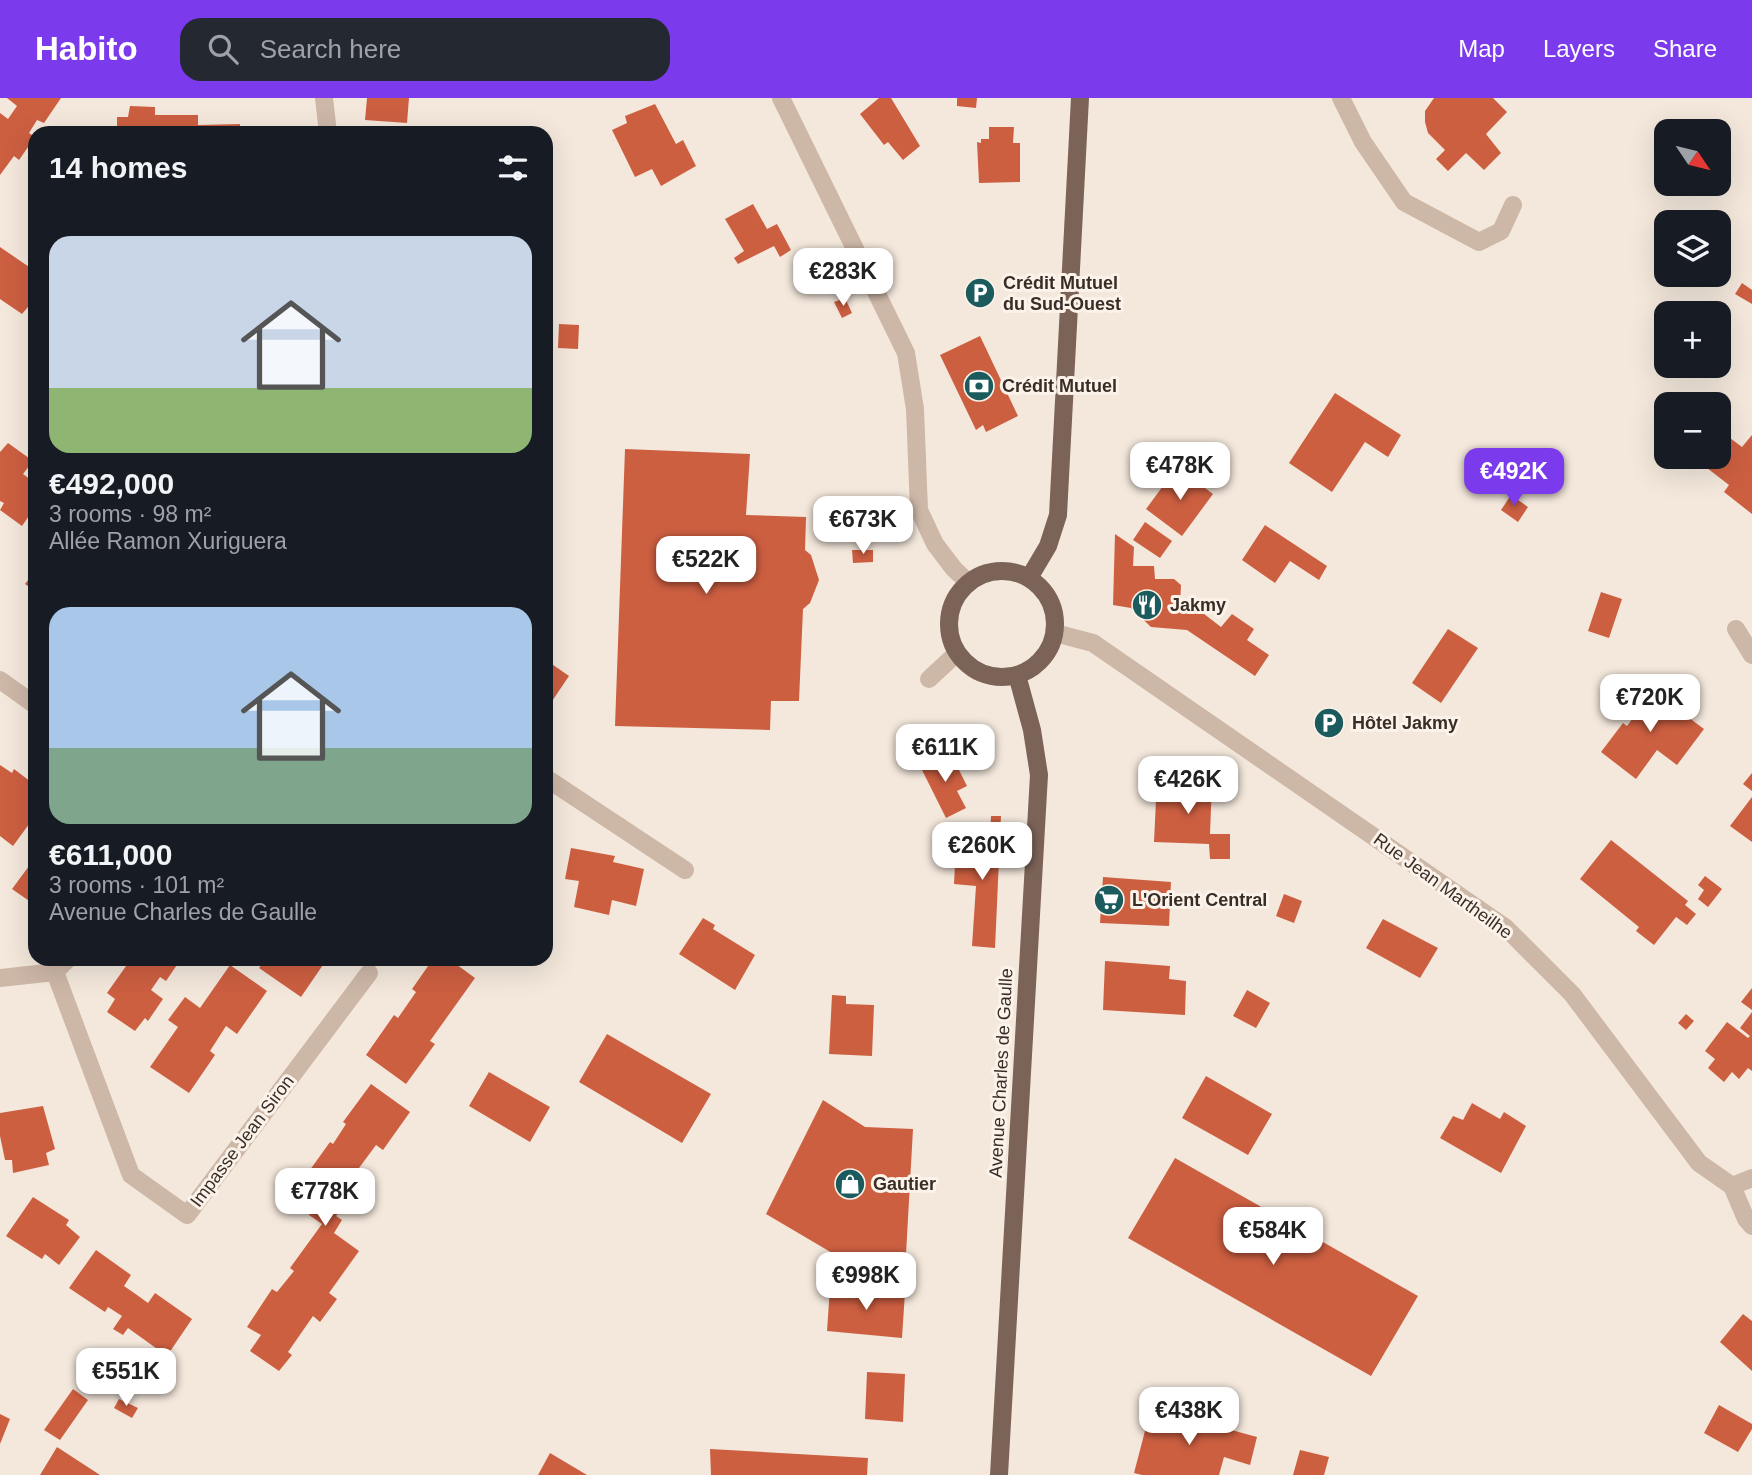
<!DOCTYPE html>
<html lang="en">
<head>
<meta charset="utf-8">
<style>
	:root { --surface:#171b24; --page:#242831; --text:#f1f3f6; --muted:#9ea1a6; --accent:#7c3aed }
	body { margin:0; font-family:Arial,sans-serif; background:var(--page); color:var(--text); height:100vh; display:flex; flex-direction:column; font-size:26px; white-space:nowrap }
	* { box-sizing:border-box; margin:0 }
	p { font-size:23px; color:var(--muted) }
	.icon { flex:none; width:38px; height:38px; fill:none; stroke:currentColor; stroke-width:2; stroke-linecap:round; stroke-linejoin:round }
	.map { position:relative; flex:1; overflow:hidden }
	.details { position:absolute; left:28px; top:28px; width:525px; height:840px; display:flex; flex-direction:column; background:var(--surface); border-radius:21px; box-shadow:0 7px 28px #0002 }
	.details>* { flex:none }
	.needle { width:46px; rotate:125deg }
	.tools { position:absolute; left:1654px; top:21px; display:grid; gap:14px }
	.tools a { display:grid; place-items:center; width:77px; height:77px; border-radius:14px; background:var(--surface); box-shadow:0 7px 28px #0002; font-size:35px }
	.price { position:absolute; translate:-50% -60px; padding:0 16px; border-radius:14px; background:#fff; color:#222; font-size:23px; line-height:46px; filter:drop-shadow(0 2px 4px #0008) }
	.price::after { content:''; position:absolute; left:50%; top:42px; width:21px; height:16px; margin-left:-10px; background:inherit; clip-path:polygon(0 0,100% 0,50% 100%) }
	.price.current { background:var(--accent); color:#fff }
	ul { padding:0; list-style:none }
	li { display:grid; align-content:center; gap:14px; height:371px; padding:0 21px }
	li span { display:grid; place-items:center; height:217px; border-radius:21px; color:#555 }
	li>.icon { margin-inline-start:auto }
	span .icon { width:126px; height:126px; fill:#fffc; stroke-width:1 }
	li b { font-size:30px }
	h2 { display:flex; justify-content:space-between; align-items:center; height:84px; padding:0 21px; font-size:30px }
	header { display:flex; align-items:center; gap:42px; box-sizing:border-box; height:98px; padding:0 35px; background:var(--accent); color:#fff }
	header strong { font-size:33px }
	nav { display:flex; gap:38px; margin-inline-start:auto; font-size:24px }
	.search { width:490px; height:63px; background:var(--page); display:flex; align-items:center; gap:18px; box-sizing:border-box; padding:0 24px; border-radius:21px; color:var(--muted); font-size:26px }
	.map>svg:first-child { display:block }
</style>
</head>
<body>
<header>
<strong>Habito</strong>
<div class="search"><svg class="icon" aria-label="search" viewBox="0 0 24 24"><circle cx="10" cy="10" r="6"/><path d="M15 15l6 6"/></svg>Search here</div>
<nav><a>Map</a><a>Layers</a><a>Share</a></nav>
</header>
<div class="map">
<svg width="1752" height="1377" viewBox="0 0 1752 1377">
	<rect width="100%" height="100%" fill="#f4e8dc"/>
	<path fill="#cd5f41" d="M7 0H61L44 25 37 22 29 35 35 39 19 62 14 58 0 77V15L8 21 17 8Z
		M367 0H409L407 25 365 22Z
		M879 0H891L920 48 903 62 888 44 884 47 860 16Z
		M957 0H977L976 10 957 8Z
		M1434 0H1493L1507 14 1486 36 1501 55 1484 72 1466 55 1448 73 1436 61 1445 52 1428 35 1425 24V13Z
		M655 6 676 46 683 42 696 68 661 88 652 71 635 79 612 32 627 25 625 18Z
		M130 8 155 9V17H198V27L240 26V35H117V19H128Z
		M989 29H1014L1013 45H1020V84L979 85 977 44 981 45V41H989Z
		M753 106 767 131 777 126 791 152 780 159 774 148 738 166 734 160 744 153 725 121Z
		M0 149 35 173V214L28 209 22 216 0 201Z
		M1742 185 1752 192V206L1735 196Z
		M845 200 852 215 842 220 834 204Z
		M559 226 579 227 578 251 558 250Z
		M980 238 1018 318 986 334 983 327 976 332 940 257Z
		M1335 295 1401 337 1388 359 1365 344 1332 394 1289 365Z
		M1752 337V416L1724 394 1729 387 1707 370 1715 359H1718V355L1730 340 1742 349Z
		M8 345 33 363 23 376 35 385V409L22 428 0 412 4 405 0 403V354Z
		M625 351 750 356 746 417 806 419 805 452 811 457 819 482 810 505 803 511 799 603H771L770 632 615 628Z
		M1177 369 1213 396 1182 438 1146 411Z
		M1511 397 1528 409 1518 424 1501 412Z
		M1145 424 1172 443 1160 460 1133 442Z
		M1265 427 1327 468 1319 482 1290 463 1275 485 1242 462Z
		M1115 436 1134 449 1133 468H1154L1155 481H1174L1181 487 1180 508 1195 509 1221 529 1232 516 1254 531 1247 542 1269 557 1255 578 1187 532 1151 529 1131 510 1113 507Z
		M852 452H873V464L853 465Z
		M35 473V493L25 486Z
		M1601 494 1622 501 1609 540 1588 533Z
		M1448 531 1478 550 1441 605 1412 585Z
		M546 562 569 578 546 612Z
		M1643 585 1661 598 1656 604 1680 622 1684 616 1704 631 1677 667 1657 652 1636 681 1601 654 1623 625 1627 628 1636 616 1625 608Z
		M939 658 943 666 953 660 967 688 957 693 966 710 946 720 920 668Z
		M0 667 12 675 14 671 35 687 30 696 35 700V718L13 748 0 738Z
		M1752 675V693L1743 686Z
		M1157 681 1212 685 1210 736H1230V761H1210L1209 746 1154 744Z
		M1752 699V744L1730 728Z
		M991 718H1001L995 850 972 848 976 788 954 786 956 748 978 751V739L990 740Z
		M1611 742 1688 803 1685 807 1696 816 1687 827 1676 819 1654 847 1636 833 1639 829 1580 781Z
		M571 750 615 758 613 764 644 771 636 808 612 802 609 817 574 809 579 783 565 781Z
		M35 760V807L12 791Z
		M1705 778 1722 791 1708 809 1698 801 1704 792 1698 787Z
		M1103 779 1171 784 1169 828 1100 825Z
		M1284 796 1302 803 1294 825 1276 818Z
		M703 820 715 827 713 831 755 857 735 892 679 856Z
		M1383 821 1438 850 1420 880 1366 850Z
		M131 861H181L166 883 160 879 151 892 163 901 148 923 145 920 135 933 107 914 115 901 107 895Z
		M266 861H327L301 899 259 870Z
		M433 861H449L475 880 430 943 435 946 406 986 366 957 394 917 398 920 416 894 412 891Z
		M1105 863 1170 868 1169 881 1186 883 1185 917 1103 912Z
		M230 867 267 893 237 936 226 928 210 953 215 957 189 995 150 969 178 929 168 922 185 899 200 910Z
		M1752 890V912L1741 904Z
		M1247 892 1270 905 1256 930 1233 918Z
		M832 897 846 898V906L874 907 872 958 829 956Z
		M1752 914V973L1748 970 1739 981 1732 974 1724 984 1708 970 1715 961 1705 953 1727 924 1748 940 1750 938 1740 930Z
		M1686 916 1694 923 1686 932 1678 925Z
		M607 936 711 996 682 1045 579 984Z
		M489 974 550 1009 530 1044 469 1008Z
		M1206 978 1272 1016 1248 1057 1182 1020Z
		M371 986 410 1014 383 1052 376 1047 359 1070 367 1075 336 1118 342 1122 334 1135 359 1153 329 1195 337 1201 320 1224 313 1218 288 1254 292 1257 279 1273 250 1253 261 1237 247 1229 272 1191 277 1194 294 1173 290 1170 322 1126 309 1117 317 1105 297 1090 330 1044 333 1046 346 1026 343 1024Z
		M823 1002 865 1029 913 1031 905 1174 861 1172 766 1116Z
		M1472 1005 1500 1021 1504 1014 1526 1028 1501 1075 1440 1040 1453 1018 1463 1022Z
		M43 1008 55 1051 46 1055 49 1067 13 1075 12 1062H5L0 1038V1015Z
		M1175 1060 1418 1198 1371 1278 1128 1140Z
		M33 1099 69 1122 66 1127 80 1139 59 1167 45 1156 42 1161 6 1138Z
		M96 1152 131 1177 124 1188 137 1197 148 1205 155 1195 192 1221 167 1258 128 1230 123 1237 113 1231 122 1218 108 1209 105 1214 69 1190Z
		M830 1189 905 1194 902 1240 827 1233Z
		M1743 1216 1752 1223V1273L1720 1244Z
		M867 1274 905 1276 903 1324 865 1321Z
		M73 1291 88 1302 60 1342 44 1332Z
		M119 1301 138 1310 132 1320 114 1310Z
		M1719 1307 1752 1326V1331L1738 1354 1704 1335Z
		M1151 1310 1257 1339 1250 1367 1224 1359 1219 1377H1142L1134 1375Z
		M0 1316 10 1321 0 1346Z
		M57 1349 100 1377H40Z
		M710 1351 868 1360 867 1377H711Z
		M1300 1352 1329 1359 1324 1377H1293Z
		M550 1355 587 1377H538Z"/>
	<g fill="none" stroke-linecap="round" stroke-linejoin="round">
		<path stroke="#cdb7a7" stroke-width="18" d="M324 0 328 35
			M781 0 906 255 915 311 919 412 935 446 954 471 968 484
			M1341 0 1363 44 1404 104 1479 144 1501 133 1513 107
			M1736 531 1752 557
			M1055 535 1093 545 1506 830 1572 896 1699 1065 1732 1088 1746 1121 1752 1128
			M929 581 957 555
			M0 582 35 607
			M546 680 685 772
			M55 874 131 1077 187 1117 369 875
			M55 874 68 861
			M0 880 55 874
			M1732 1088 1752 1080"/>
		<path stroke="#7c6358" stroke-width="18" d="M949 526a53 53 0 1 1 106 0a53 53 0 1 1-106 0Z
			M1029 480 1048 448 1058 417 1080 0
			M999 1377 1039 677 1032 632 1017 577"/>
	</g>
	<defs>
		<g id="parking-disc" transform="scale(1.575)"><circle r="9.5" fill="#1b5b5d" stroke="#fbf2e9"/><path d="M-3.5-5.5H1a3.5 3.5 0 0 1 0 7H-1V5.5H-3.5ZM-1-3.4V-.6H.8a1.4 1.4 0 0 0 0-2.8Z" fill="#fff"/></g>
		<g id="bank-disc" transform="scale(1.575)"><circle r="9.5" fill="#1b5b5d" stroke="#fbf2e9"/><path d="M-6-4H6V4H-6ZM0-2.3a2.3 2.3 0 1 0 0 4.6a2.3 2.3 0 1 0 0-4.6Z" fill="#fff"/></g>
		<g id="restaurant-disc" transform="scale(1.575)"><circle r="9.5" fill="#1b5b5d" stroke="#fbf2e9"/><path d="M-5-6h1v4h1v-4h1v4h1v-4h1v5L-1.5 .5V6h-2V.5L-5-1ZM5-6V6H3V1.5H1.5Q1.5-4 5-6Z" fill="#fff"/></g>
		<g id="supermarket-disc" transform="scale(1.575)"><circle r="9.5" fill="#1b5b5d" stroke="#fbf2e9"/><path d="M-6-5.5h2.5l.6 2H6L4.5 2H-2.5L-4.4-4H-6ZM-1.5 3.2a1.3 1.3 0 1 0 .1 0ZM3 3.2a1.3 1.3 0 1 0 .1 0Z" fill="#fff"/></g>
		<g id="shop-disc" transform="scale(1.575)"><circle r="9.5" fill="#1b5b5d" stroke="#fbf2e9"/><path d="M-5-2.5h2.3a2.7 3.5 0 0 1 5.4 0H5L5.5 6h-11ZM-1.5-2.5h3a1.5 2.3 0 0 0-3 0Z" fill="#fff"/></g>
	</defs>
	<g fill-rule="evenodd">
		<use href="#parking-disc" x="980" y="195"/>
		<use href="#bank-disc" x="979" y="288"/>
		<use href="#restaurant-disc" x="1147" y="507"/>
		<use href="#parking-disc" x="1329" y="625"/>
		<use href="#supermarket-disc" x="1109" y="802"/>
		<use href="#shop-disc" x="850" y="1086"/>
	</g>
	<g text-anchor="middle" dominant-baseline="central" stroke-width="6" stroke-linejoin="round" paint-order="stroke">
		<g font-size="18" font-weight="bold" fill="#392d28" stroke="#fbf2e9" text-anchor="start">
			<text x="1003" y="185">Crédit Mutuel<tspan x="1003" dy="21">du Sud-Ouest</tspan></text>
			<text x="1002" y="288">Crédit Mutuel</text>
			<text x="1170" y="507">Jakmy</text>
			<text x="1352" y="625">Hôtel Jakmy</text>
			<text x="1132" y="802">L'Orient Central</text>
			<text x="873" y="1086">Gautier</text>
		</g>
		<g font-size="18" fill="#392d28" stroke="#fbf2e9">
			<text transform="translate(1443 788) rotate(36)">Rue Jean Martheilhe</text>
			<text transform="translate(1001 975) rotate(-87)">Avenue Charles de Gaulle</text>
			<text transform="translate(242 1043) rotate(-53)">Impasse Jean Siron</text>
		</g>
	</g>
</svg>
<div class="tools">
<a><svg class="needle" viewBox="-14 -14 28 28"><path d="M0-13l5 13h-10z" fill="#e53935"/><path d="M0 13l5-13h-10z" fill="#9ea1a6"/></svg></a>
<a><svg class="icon" aria-label="layers" viewBox="0 0 24 24"><path d="M12 4l9 5-9 5-9-5zM3 14l9 5 9-5"/></svg></a>
<a>+</a>
<a>−</a>
</div>
<b class="price" style="left:843px;top:210px">€283K</b>
<b class="price" style="left:1180px;top:404px">€478K</b>
<b class="price current" style="left:1514px;top:410px">€492K</b>
<b class="price" style="left:863px;top:458px">€673K</b>
<b class="price" style="left:706px;top:498px">€522K</b>
<b class="price" style="left:1650px;top:636px">€720K</b>
<b class="price" style="left:945px;top:686px">€611K</b>
<b class="price" style="left:1188px;top:718px">€426K</b>
<b class="price" style="left:982px;top:784px">€260K</b>
<b class="price" style="left:325px;top:1130px">€778K</b>
<b class="price" style="left:1273px;top:1169px">€584K</b>
<b class="price" style="left:866px;top:1214px">€998K</b>
<b class="price" style="left:126px;top:1310px">€551K</b>
<b class="price" style="left:1189px;top:1349px">€438K</b>
<section class="details">
<h2>14 homes<svg class="icon" aria-label="filters" viewBox="0 0 24 24"><path d="M4 7h16M4 17h16"/><circle cx="9" cy="7" r="2"/><circle cx="15" cy="17" r="2"/></svg></h2>
<ul>
<li><span style="background:linear-gradient(#c9d6e8 70%,#8fb573 0)"><svg class="icon" aria-label="home" viewBox="0 0 24 24"><path d="M3 11l9-7 9 7M6 9v11h12V9"/></svg></span><div><b>€492,000</b><p>3 rooms · 98 m²</p><p>Allée Ramon Xuriguera</p></div></li>
<li><span style="background:linear-gradient(#a9c7e8 65%,#7fa58c 0)"><svg class="icon" aria-label="home" viewBox="0 0 24 24"><path d="M3 11l9-7 9 7M6 9v11h12V9"/></svg></span><div><b>€611,000</b><p>3 rooms · 101 m²</p><p>Avenue Charles de Gaulle</p></div></li>
</ul>
</section>
</div>
</body>
</html>
